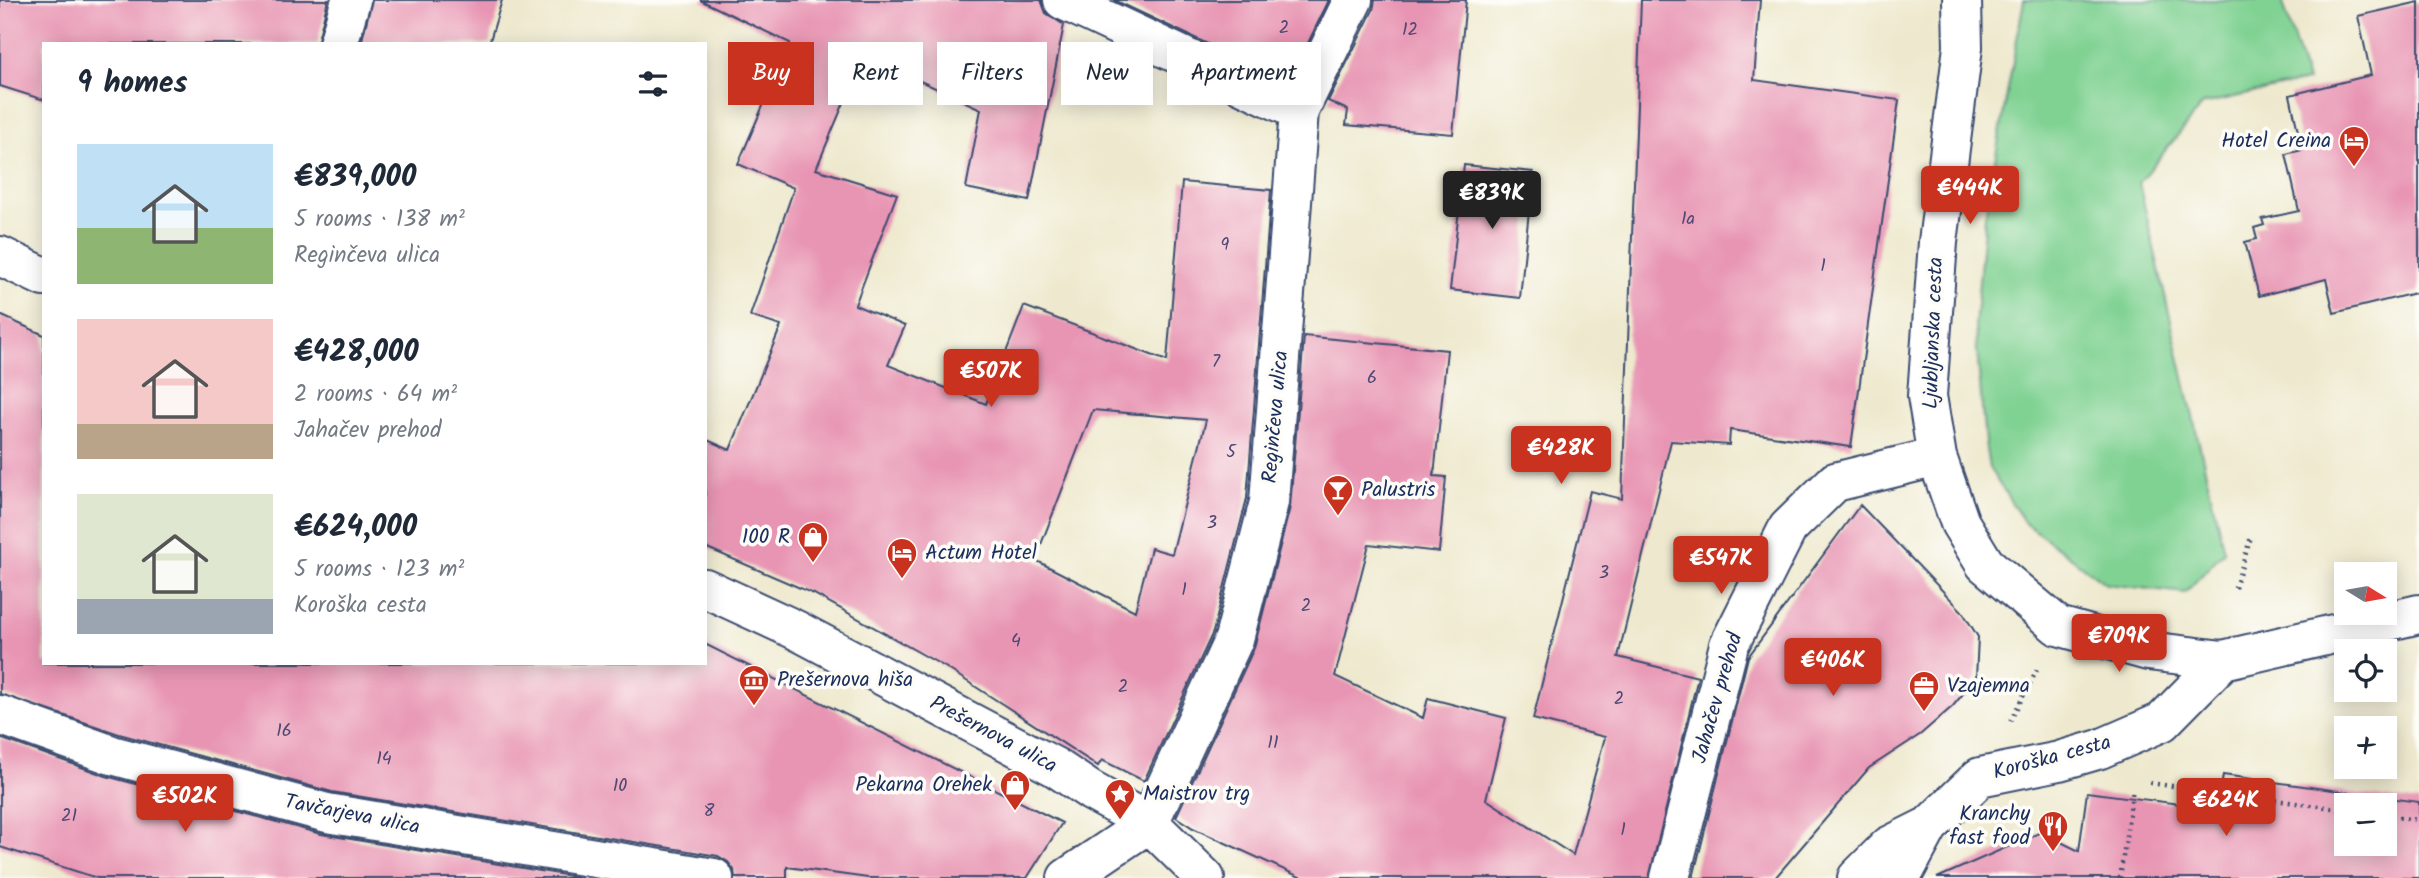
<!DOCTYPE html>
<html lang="en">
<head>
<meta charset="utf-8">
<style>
	:root { --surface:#fff; --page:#f2f2f3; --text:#1f2937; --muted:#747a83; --accent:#c8321e }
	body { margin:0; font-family:Kalam,sans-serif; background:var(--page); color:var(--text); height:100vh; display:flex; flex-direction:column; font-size:26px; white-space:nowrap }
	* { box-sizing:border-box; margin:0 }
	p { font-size:23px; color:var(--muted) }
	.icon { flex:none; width:38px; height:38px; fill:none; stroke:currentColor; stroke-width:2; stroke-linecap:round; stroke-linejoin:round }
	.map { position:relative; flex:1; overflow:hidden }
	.panel { position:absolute; left:42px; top:42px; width:665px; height:623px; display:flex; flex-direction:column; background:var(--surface); border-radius:0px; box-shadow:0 4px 18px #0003 }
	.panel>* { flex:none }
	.guide { position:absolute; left:728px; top:42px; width:665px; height:63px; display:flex; gap:14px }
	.needle { width:46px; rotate:101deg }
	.fabs { position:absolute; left:2334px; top:562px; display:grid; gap:14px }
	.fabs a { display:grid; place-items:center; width:63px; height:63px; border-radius:0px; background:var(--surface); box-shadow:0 4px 18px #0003; font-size:35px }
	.price { position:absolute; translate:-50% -60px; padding:0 16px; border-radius:7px; background:var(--accent); color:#fff; font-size:23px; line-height:46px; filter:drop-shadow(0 2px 4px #0008) }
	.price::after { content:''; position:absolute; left:50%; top:42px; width:21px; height:16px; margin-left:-10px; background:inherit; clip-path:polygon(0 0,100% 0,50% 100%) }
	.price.on { background:#222; color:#fff }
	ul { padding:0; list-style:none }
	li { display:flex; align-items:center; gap:21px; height:175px; padding:0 35px }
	li span { display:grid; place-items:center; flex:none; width:196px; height:140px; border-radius:0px; color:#555 }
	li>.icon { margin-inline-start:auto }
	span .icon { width:84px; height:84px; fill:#fffc; stroke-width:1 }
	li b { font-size:30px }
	h2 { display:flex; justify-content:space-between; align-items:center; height:84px; padding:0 35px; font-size:30px }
	.pill { padding:0 24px; border-radius:0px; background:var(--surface); box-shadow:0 4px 18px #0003; font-size:24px; line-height:63px }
	.pill.on { background:var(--accent); color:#fff }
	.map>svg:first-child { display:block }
</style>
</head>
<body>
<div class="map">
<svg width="2419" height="878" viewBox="0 0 2419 878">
	<rect width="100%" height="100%" fill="#fdfcf7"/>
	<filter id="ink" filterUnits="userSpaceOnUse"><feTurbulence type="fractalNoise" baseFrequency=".0143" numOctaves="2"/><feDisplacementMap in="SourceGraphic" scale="14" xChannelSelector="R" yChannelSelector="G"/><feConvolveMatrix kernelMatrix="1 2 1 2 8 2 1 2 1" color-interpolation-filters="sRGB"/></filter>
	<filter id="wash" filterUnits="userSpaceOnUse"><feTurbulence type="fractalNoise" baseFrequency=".00686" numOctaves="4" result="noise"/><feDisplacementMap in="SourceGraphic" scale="28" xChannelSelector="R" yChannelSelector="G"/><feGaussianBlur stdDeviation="1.57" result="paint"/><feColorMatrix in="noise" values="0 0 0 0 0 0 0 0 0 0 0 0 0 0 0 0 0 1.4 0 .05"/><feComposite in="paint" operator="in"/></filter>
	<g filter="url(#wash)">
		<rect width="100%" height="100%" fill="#eee9ce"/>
		<path fill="#80d293" stroke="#4e8078" stroke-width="2" d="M2024 0H2282L2307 81 2203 104 2139 183 2224 551 2185 593 2106 584 2024 522 1989 468 1985 443 1975 327 1985 216Z"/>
		<g id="blocks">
			<path fill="#e895b3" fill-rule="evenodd" d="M0 0H328L317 44H44V100L0 86Z
				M372 0H502L489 44H361Z
				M700 0H1041L1046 13 1064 25 1029 201 966 188 981 109 864 55 816 169 897 194 855 305 905 326 888 365 986 404 1024 306 1167 361 1182 182 1271 190 1247 498 1213 632 1144 781 1102 760 1098 766 945 667 814 594 705 547V439L730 450 781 326 750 316 794 188 738 164 790 43ZM1093 410 1206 420 1172 554 1151 548 1135 611 1035 560Z
				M1114 0H1329L1289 82Z
				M1375 0H1466L1453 134 1346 125 1348 110 1328 101 1373 10Z
				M1641 0H1760L1754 80 1899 100 1851 447 1730 430 1729 445 1671 441 1618 657 1698 677 1649 878H1302L1193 828 1176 817 1254 648 1290 507 1304 336 1447 350 1434 476 1446 477 1439 552 1369 544 1335 676 1423 718 1428 698 1506 718 1486 799 1573 855 1605 737 1533 719 1590 491 1622 499Z
				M2419 2V292L2334 313 2326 279 2259 296 2245 242 2257 239 2254 228 2264 225 2262 219 2299 211 2286 154 2302 150 2290 95 2371 75 2358 16Z
				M1464 165 1533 172 1520 298 1450 290Z
				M0 315 44 335V663H705V644L1062 823 1027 878H868L787 867V878H735L734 870 728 862 718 856 332 792 119 734 0 694Z
				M1860 505 1962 611 1978 637 1976 678 1953 706 1921 734 1869 768 1775 878H1693L1748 657Z
				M0 738 106 776 321 834 582 878H97L0 847Z
				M2223 775 2419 802V878H1937L2041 832 2079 851 2087 792 2218 809ZM2347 805H2385V844H2347Z"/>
		</g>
	</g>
	<g filter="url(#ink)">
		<use href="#blocks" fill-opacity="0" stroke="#3b4b6f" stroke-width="2"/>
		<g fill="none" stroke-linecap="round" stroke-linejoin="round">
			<g stroke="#3b4b6f" stroke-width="42">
				<path id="minor" d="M1063 0 1299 111
					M1962 0 1963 47 1938 242 1927 396 1937 457 1960 523 1985 564 2058 626 2148 651 2223 660 2419 614
					M338 44 351 0
					M0 256 44 277
					M705 588 796 630 1055 767 1091 791 1149 823 1205 878
					M0 715 112 755 327 813 714 878
					M1067 878 1149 823 1234 639 1269 502 1299 111 1353 0
					M1670 878 1729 645 1788 528 1835 482 1937 457
					M1857 878 1889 846 1929 826
					M1901 878 1929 826 1980 777 2059 761 2100 749 2162 722 2223 660"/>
			</g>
			<path stroke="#3b4b6f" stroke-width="4.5" stroke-dasharray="2 5" stroke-linecap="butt" d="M2235 588 2251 537
				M2010 721 2037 670
				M2150 783 2347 810
				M2385 816 2419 820
				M2120 878 2133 788"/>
			<use href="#minor" stroke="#fff" stroke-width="38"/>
		</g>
	</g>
	<defs>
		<g id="hotel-pin" transform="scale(1.575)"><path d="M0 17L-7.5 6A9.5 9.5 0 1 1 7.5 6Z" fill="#c8321e" stroke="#fdfcf7"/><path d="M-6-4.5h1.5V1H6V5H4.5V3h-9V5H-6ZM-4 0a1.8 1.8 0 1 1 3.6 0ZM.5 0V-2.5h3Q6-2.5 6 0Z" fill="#fff"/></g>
		<g id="bar-pin" transform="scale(1.575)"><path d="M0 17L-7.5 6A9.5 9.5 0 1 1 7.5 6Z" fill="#c8321e" stroke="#fdfcf7"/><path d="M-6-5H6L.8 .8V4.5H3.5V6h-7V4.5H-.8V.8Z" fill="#fff"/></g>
		<g id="shop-pin" transform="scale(1.575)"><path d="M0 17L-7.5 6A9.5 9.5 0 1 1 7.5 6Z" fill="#c8321e" stroke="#fdfcf7"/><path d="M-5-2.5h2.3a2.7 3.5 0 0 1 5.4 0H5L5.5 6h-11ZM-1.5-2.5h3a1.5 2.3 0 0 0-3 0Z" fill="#fff"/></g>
		<g id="museum-pin" transform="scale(1.575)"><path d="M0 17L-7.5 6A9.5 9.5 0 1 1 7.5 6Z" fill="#c8321e" stroke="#fdfcf7"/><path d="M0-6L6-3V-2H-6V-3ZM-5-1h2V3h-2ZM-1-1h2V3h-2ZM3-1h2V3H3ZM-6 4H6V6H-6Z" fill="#fff"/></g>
		<g id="office-pin" transform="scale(1.575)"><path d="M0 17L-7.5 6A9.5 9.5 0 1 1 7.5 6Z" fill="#c8321e" stroke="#fdfcf7"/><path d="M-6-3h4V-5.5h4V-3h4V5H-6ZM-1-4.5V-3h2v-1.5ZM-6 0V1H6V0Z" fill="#fff"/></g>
		<g id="sight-pin" transform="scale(1.575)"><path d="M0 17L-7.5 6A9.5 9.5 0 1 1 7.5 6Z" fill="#c8321e" stroke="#fdfcf7"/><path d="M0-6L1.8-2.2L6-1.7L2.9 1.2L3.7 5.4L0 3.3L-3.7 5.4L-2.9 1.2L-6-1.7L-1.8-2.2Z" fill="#fff"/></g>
		<g id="restaurant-pin" transform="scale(1.575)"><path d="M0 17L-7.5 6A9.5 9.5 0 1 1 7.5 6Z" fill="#c8321e" stroke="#fdfcf7"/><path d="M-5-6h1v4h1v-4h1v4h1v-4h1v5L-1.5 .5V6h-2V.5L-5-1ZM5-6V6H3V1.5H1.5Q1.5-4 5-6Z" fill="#fff"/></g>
	</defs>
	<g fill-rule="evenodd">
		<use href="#hotel-pin" x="2354" y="141"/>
		<use href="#bar-pin" x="1338" y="490"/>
		<use href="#shop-pin" x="813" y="537"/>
		<use href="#hotel-pin" x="902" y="553"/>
		<use href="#museum-pin" x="754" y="680"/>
		<use href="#office-pin" x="1924" y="686"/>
		<use href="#shop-pin" x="1015" y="785"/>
		<use href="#sight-pin" x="1120" y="794"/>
		<use href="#restaurant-pin" x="2053" y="826"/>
	</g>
	<g text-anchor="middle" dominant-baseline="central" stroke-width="7" stroke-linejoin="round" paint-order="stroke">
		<g font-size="18" fill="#4e4873">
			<text x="1284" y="28">2</text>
			<text x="1410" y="30">12</text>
			<text x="1688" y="219">1a</text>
			<text x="1225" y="245">9</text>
			<text x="1823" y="266">1</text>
			<text x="1216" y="362">7</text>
			<text x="1372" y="378">6</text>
			<text x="1231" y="452">5</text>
			<text x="1212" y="523">3</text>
			<text x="1604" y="573">3</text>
			<text x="1184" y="590">1</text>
			<text x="1306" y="606">2</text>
			<text x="1016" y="641">4</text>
			<text x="1123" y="687">2</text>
			<text x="1619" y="699">2</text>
			<text x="284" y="731">16</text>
			<text x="1273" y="743">11</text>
			<text x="384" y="759">14</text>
			<text x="620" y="786">10</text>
			<text x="709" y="811">8</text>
			<text x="69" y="816">21</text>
			<text x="1623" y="830">1</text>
		</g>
		<g font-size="21" fill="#1b2f5e" stroke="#fdfcf7" text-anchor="start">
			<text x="2331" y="141" text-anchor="end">Hotel Creina</text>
			<text x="1361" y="490">Palustris</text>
			<text x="790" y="537" text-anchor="end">100 R</text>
			<text x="925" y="553">Actum Hotel</text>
			<text x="777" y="680">Prešernova hiša</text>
			<text x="1947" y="686">Vzajemna</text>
			<text x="992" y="785" text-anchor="end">Pekarna Orehek</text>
			<text x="1143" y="794">Maistrov trg</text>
			<text x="2030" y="814" text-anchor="end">Kranchy<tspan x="2030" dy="24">fast food</tspan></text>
		</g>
		<g font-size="21" fill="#1b2f5e" stroke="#fdfcf7">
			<text transform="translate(1934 333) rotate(-88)">Ljubljanska cesta</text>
			<text transform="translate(1276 417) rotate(-85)">Reginčeva ulica</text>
			<text transform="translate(1718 698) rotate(-74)">Jahačev prehod</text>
			<text transform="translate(993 735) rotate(28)">Prešernova ulica</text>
			<text transform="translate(2052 758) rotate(-15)">Koroška cesta</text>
			<text transform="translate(352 815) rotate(11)">Tavčarjeva ulica</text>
		</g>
	</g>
</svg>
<div class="fabs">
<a><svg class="needle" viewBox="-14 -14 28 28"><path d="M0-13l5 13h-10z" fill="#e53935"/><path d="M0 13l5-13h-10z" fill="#747a83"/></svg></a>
<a><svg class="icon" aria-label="locate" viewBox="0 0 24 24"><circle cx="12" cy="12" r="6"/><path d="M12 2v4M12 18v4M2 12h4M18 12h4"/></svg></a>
<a>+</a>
<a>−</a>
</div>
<b class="price" style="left:1970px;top:226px">€444K</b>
<b class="price on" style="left:1492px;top:231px">€839K</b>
<b class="price" style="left:991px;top:409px">€507K</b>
<b class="price" style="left:1561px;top:486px">€428K</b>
<b class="price" style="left:1721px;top:596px">€547K</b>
<b class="price" style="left:2119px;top:674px">€709K</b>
<b class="price" style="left:1833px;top:698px">€406K</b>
<b class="price" style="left:185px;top:834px">€502K</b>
<b class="price" style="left:2226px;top:838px">€624K</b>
<div class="guide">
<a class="pill on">Buy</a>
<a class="pill">Rent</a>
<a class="pill">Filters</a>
<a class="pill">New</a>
<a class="pill">Apartment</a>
</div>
<section class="panel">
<h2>9 homes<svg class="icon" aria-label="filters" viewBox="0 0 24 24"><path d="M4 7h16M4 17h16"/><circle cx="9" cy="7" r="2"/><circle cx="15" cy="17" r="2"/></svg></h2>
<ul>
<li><span style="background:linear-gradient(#bfe0f5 60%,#8fb573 0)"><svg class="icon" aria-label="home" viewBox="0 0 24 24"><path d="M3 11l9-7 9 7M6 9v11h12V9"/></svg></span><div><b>€839,000</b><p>5 rooms · 138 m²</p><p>Reginčeva ulica</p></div></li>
<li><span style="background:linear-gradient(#f6c9c9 75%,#b9a48a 0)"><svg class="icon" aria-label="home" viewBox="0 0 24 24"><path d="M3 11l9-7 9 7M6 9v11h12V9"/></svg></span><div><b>€428,000</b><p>2 rooms · 64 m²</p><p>Jahačev prehod</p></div></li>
<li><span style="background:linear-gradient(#dfe7d0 75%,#9aa5b1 0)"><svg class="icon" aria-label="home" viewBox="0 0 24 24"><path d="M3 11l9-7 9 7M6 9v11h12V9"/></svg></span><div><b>€624,000</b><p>5 rooms · 123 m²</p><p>Koroška cesta</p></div></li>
</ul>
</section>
</div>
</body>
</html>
